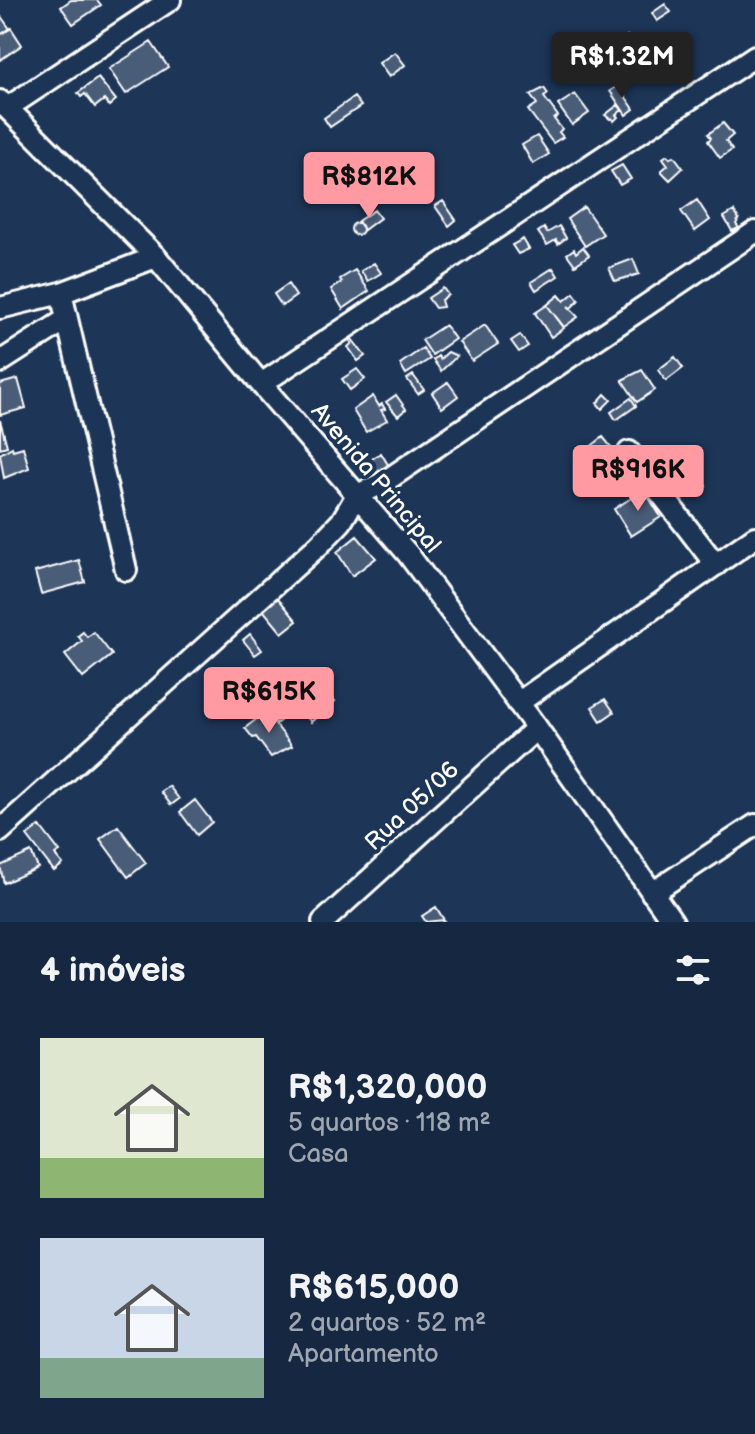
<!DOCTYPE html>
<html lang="pt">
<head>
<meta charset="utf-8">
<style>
	:root { --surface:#162841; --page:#1f3048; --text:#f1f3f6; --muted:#9ea6b1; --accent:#ff9aa2 }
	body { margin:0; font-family:"Balsamiq Sans",sans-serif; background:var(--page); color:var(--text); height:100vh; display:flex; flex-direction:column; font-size:30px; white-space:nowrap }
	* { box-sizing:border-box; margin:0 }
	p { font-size:26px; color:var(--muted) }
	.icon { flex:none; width:44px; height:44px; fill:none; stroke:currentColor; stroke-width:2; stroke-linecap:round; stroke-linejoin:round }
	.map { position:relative; height:922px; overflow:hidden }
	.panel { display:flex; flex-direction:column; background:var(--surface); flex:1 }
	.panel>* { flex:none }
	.price { position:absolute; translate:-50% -68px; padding:0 18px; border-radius:8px; background:var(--accent); color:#111; font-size:26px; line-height:52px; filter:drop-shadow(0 2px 4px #0008) }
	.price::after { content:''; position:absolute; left:50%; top:48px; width:24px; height:18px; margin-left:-12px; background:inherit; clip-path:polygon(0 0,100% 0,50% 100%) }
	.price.on { background:#222; color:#fff }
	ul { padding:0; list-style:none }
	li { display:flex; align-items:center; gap:24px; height:200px; padding:0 40px }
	li span { display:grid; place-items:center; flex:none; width:224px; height:160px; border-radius:0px; color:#555 }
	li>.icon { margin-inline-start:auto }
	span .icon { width:96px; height:96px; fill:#fffc; stroke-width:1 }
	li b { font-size:34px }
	h2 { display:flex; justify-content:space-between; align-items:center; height:96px; padding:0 40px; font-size:34px }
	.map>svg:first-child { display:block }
</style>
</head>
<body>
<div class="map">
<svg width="755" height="922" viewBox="0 0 755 922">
	<rect width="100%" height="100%" fill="#1d3557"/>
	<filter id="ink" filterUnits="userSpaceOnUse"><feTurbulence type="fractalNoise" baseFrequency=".0125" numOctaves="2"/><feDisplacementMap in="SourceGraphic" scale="16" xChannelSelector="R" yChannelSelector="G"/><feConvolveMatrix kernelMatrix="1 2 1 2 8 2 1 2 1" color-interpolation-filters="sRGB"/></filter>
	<g filter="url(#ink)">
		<path fill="#4a5d79" stroke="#fff" stroke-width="2" d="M71 0H97L101 5 73 24 61 7Z
			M665 4 671 12 657 21 652 13Z
			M0 15 10 29 0 35Z
			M11 28 22 45 0 60V35Z
			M627 36 642 59 629 68 614 46Z
			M151 42 168 67 126 94 109 69Z
			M395 52 405 65 389 77 379 63Z
			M98 78 116 100 109 106 104 100 95 107 85 94 81 97 78 93Z
			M618 86 634 109 626 115 610 91Z
			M544 88 548 94 544 97 558 116 554 119 562 129 559 132 563 137 553 143 528 110 537 104 530 95Z
			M575 94 589 113 572 125 558 105Z
			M354 97 361 106 330 127 324 118Z
			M618 105 622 110 616 115 618 117 614 121 612 118 610 119 605 115Z
			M723 123 733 135 726 141 732 150 720 158 708 141 711 138 708 134Z
			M537 136 549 154 533 164 522 145Z
			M667 155 670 158 674 156 683 168 670 180 661 171 668 165 663 158Z
			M622 165 631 179 620 185 611 171Z
			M697 200 710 220 695 231 681 211Z
			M443 201 456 220 449 226 435 206Z
			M584 207 603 234 585 246 567 219Z
			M374 210 380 218 364 230 358 221Z
			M734 211 739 219 736 224 739 228 732 231 724 217Z
			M351 229a6 6 0 1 1 12 0a6 6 0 1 1-12 0Z
			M559 226 566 238 558 244 556 240 547 245 538 232 544 228 547 233Z
			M523 239 529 249 518 254 512 245Z
			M583 247 589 255 575 265 567 254 574 249 576 253Z
			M633 259 639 274 615 281 609 268Z
			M374 263 381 273 368 281 361 271Z
			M553 268 558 276 536 290 531 282Z
			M355 270 369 291 343 309 331 289 342 282 340 279Z
			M288 284 296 296 282 306 274 294Z
			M443 288 448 295 441 300 443 307 435 308 428 298Z
			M574 293 579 300 571 308 568 306 578 317 564 327 547 305 559 295 564 301Z
			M547 305 564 328 551 337 535 313Z
			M445 325 455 339 432 355 422 340Z
			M485 325 498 344 472 361 459 342Z
			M520 335 528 346 519 352 511 341Z
			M352 339 365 356 358 361 348 347 352 343 349 340Z
			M423 348 430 359 406 374 400 364Z
			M448 352 457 356 441 371 433 360 438 356 440 359Z
			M675 357 683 368 666 381 658 370Z
			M357 369 365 379 350 390 342 379Z
			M642 370 655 390 637 402 622 380Z
			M413 375 424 390 418 394 407 379Z
			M18 379 26 408 0 415V384Z
			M448 382 458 396 442 408 432 393Z
			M605 394 611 400 602 409 597 403Z
			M396 395 406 409 398 416 386 402Z
			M373 396 379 406 382 404 385 409 381 410 387 420 366 432 353 410Z
			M631 398 636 406 616 420 611 412Z
			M0 420 7 446 0 448Z
			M603 437 630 470 601 494 576 465 592 451 589 448Z
			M12 447 13 450 23 447 29 468 4 478 0 454Z
			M381 453 390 468 372 480 363 465Z
			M689 463 706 486 693 495 677 471Z
			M644 490 661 517 631 536 614 509Z
			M357 536 376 558 352 576 337 552Z
			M79 560 85 582 41 594 35 572Z
			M278 598 297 621 282 633 263 610Z
			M83 632 87 637 94 632 112 655 83 678 65 655 82 641 78 636Z
			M250 634 262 650 255 655 243 640Z
			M317 678 335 701 311 722 292 698Z
			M283 696 294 710 277 723 267 709Z
			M605 699 614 712 601 721 592 707Z
			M266 712 292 746 271 757 256 737 253 738 245 728Z
			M169 786 179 799 171 805 161 792Z
			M195 800 212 822 197 835 180 812Z
			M40 826 60 852 55 855 63 864 54 871 27 836Z
			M118 826 146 863 128 877 100 839Z
			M31 852 38 868 4 883 0 866Z
			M436 907 444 920 426 922 422 916Z"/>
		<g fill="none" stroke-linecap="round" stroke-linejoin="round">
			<g stroke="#fff" stroke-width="26">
				<path id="minor" d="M0 101 156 257 261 384 408 554 537 728 673 922
					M7 108 170 0
					M61 293 126 570
					M0 308 61 293 156 257
					M0 362 67 319
					M261 384 755 56
					M629 452 716 565
					M518 703 755 537
					M0 831 319 545 341 522 357 495 381 484 755 232
					M652 893 755 825
					M323 922 537 728"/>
			</g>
			<use href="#minor" stroke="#1d3557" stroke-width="20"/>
		</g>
	</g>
	<g text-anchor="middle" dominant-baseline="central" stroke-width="8" stroke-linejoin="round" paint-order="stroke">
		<g font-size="24" fill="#fff" stroke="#1d3557">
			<text transform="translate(376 478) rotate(50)">Avenida Principal</text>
			<text transform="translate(412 806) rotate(-43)">Rua 05/06</text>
		</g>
	</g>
</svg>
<b class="price on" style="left:622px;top:100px">R$1.32M</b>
<b class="price" style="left:369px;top:220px">R$812K</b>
<b class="price" style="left:638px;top:513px">R$916K</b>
<b class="price" style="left:269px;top:735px">R$615K</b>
</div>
<section class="panel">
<h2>4 imóveis<svg class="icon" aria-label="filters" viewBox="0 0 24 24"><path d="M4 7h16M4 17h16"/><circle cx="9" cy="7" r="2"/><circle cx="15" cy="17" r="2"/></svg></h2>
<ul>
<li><span style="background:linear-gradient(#dfe7d0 75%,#8fb573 0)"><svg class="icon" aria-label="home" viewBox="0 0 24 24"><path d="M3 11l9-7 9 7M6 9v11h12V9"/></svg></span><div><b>R$1,320,000</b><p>5 quartos · 118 m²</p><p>Casa</p></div></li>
<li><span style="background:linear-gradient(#c9d6e8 75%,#7fa58c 0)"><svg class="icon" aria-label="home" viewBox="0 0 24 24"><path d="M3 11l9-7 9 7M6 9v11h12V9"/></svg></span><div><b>R$615,000</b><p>2 quartos · 52 m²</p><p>Apartamento</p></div></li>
</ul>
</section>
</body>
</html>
